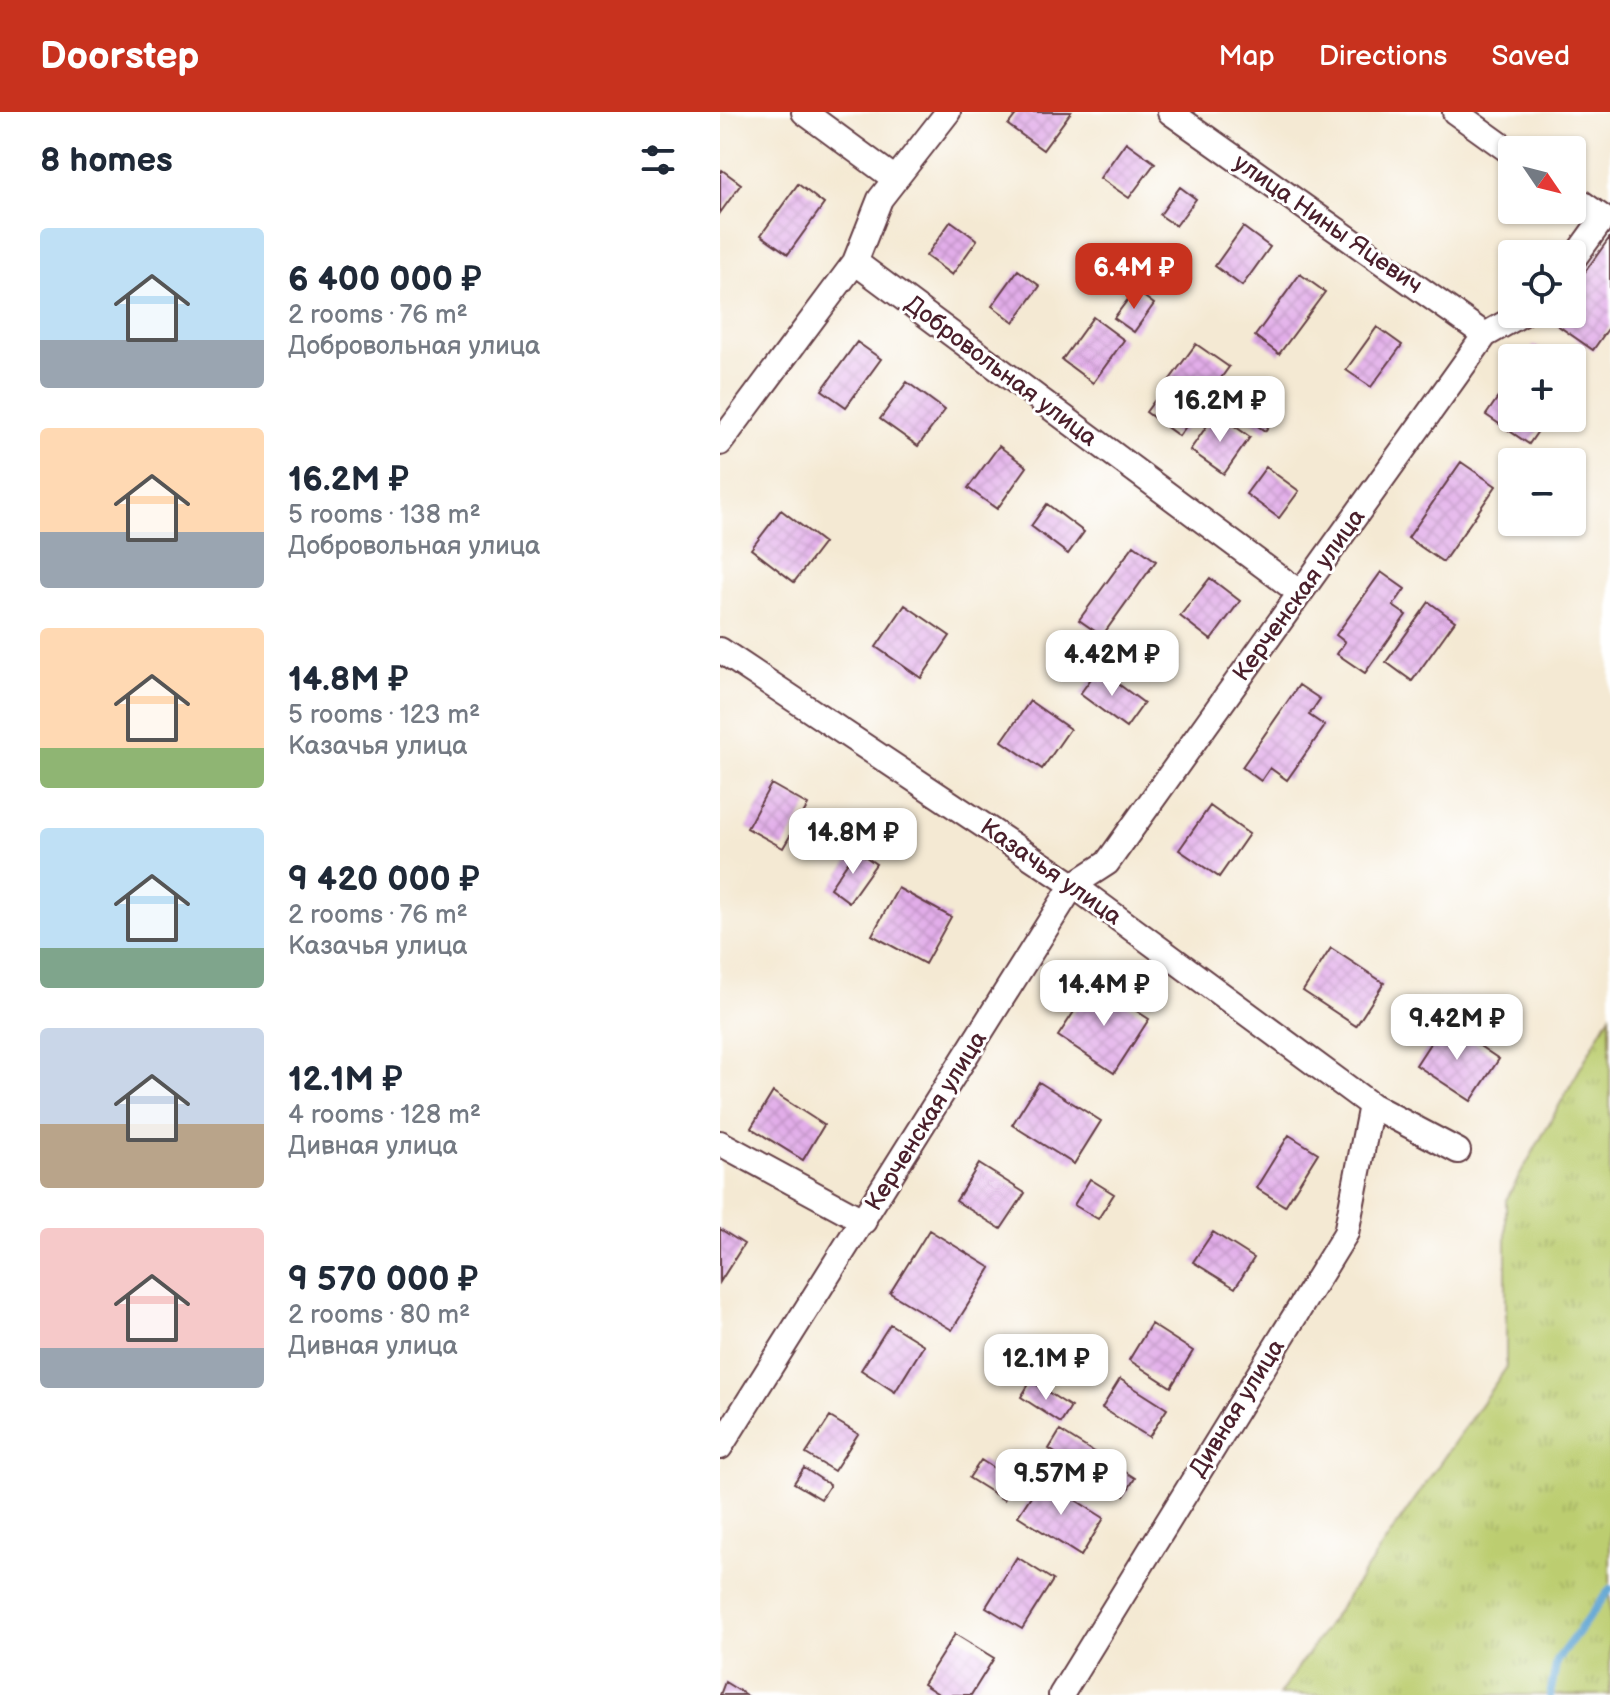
<!DOCTYPE html>
<html lang="en">
<head>
<meta charset="utf-8">
<style>
	:root { --surface:#fff; --page:#f2f2f3; --text:#1f2937; --muted:#747a83; --accent:#c8321e }
	body { margin:0; font-family:"Balsamiq Sans",sans-serif; background:var(--page); color:var(--text); height:100vh; display:flex; flex-direction:column; font-size:30px; white-space:nowrap }
	* { box-sizing:border-box; margin:0 }
	p { font-size:26px; color:var(--muted) }
	.icon { flex:none; width:44px; height:44px; fill:none; stroke:currentColor; stroke-width:2; stroke-linecap:round; stroke-linejoin:round }
	.map { position:relative; flex:1; overflow:hidden }
	.drawer { display:flex; flex-direction:column; background:var(--surface); width:720px }
	.drawer>* { flex:none }
	.needle { width:52px; rotate:125deg }
	.controls { position:absolute; left:778px; top:24px; display:grid; gap:16px }
	.controls a { display:grid; place-items:center; width:88px; height:88px; border-radius:8px; background:var(--surface); box-shadow:0 2px 6px #0004; font-size:40px }
	.price { position:absolute; translate:-50% -68px; padding:0 18px; border-radius:16px; background:#fff; color:#222; font-size:26px; line-height:52px; filter:drop-shadow(0 2px 4px #0008) }
	.price::after { content:''; position:absolute; left:50%; top:48px; width:24px; height:18px; margin-left:-12px; background:inherit; clip-path:polygon(0 0,100% 0,50% 100%) }
	.price.current { background:var(--accent); color:#fff }
	ul { padding:0; list-style:none }
	li { display:flex; align-items:center; gap:24px; height:200px; padding:0 40px }
	li span { display:grid; place-items:center; flex:none; width:224px; height:160px; border-radius:8px; color:#555 }
	li>.icon { margin-inline-start:auto }
	span .icon { width:96px; height:96px; fill:#fffc; stroke-width:1 }
	li b { font-size:34px }
	h2 { display:flex; justify-content:space-between; align-items:center; height:96px; padding:0 40px; font-size:34px }
	header { display:flex; align-items:center; gap:48px; box-sizing:border-box; height:112px; padding:0 40px; background:var(--accent); color:#fff }
	header strong { font-size:38px }
	nav { display:flex; gap:44px; margin-inline-start:auto; font-size:28px }
	main { display:flex; flex:1; min-height:0 }
	.map>svg:first-child { display:block }
</style>
</head>
<body>
<header>
<strong>Doorstep</strong>
<nav><a>Map</a><a>Directions</a><a>Saved</a></nav>
</header>
<main>
<section class="drawer">
<h2>8 homes<svg class="icon" aria-label="filters" viewBox="0 0 24 24"><path d="M4 7h16M4 17h16"/><circle cx="9" cy="7" r="2"/><circle cx="15" cy="17" r="2"/></svg></h2>
<ul>
<li><span style="background:linear-gradient(#bfe0f5 70%,#9aa5b1 0)"><svg class="icon" aria-label="home" viewBox="0 0 24 24"><path d="M3 11l9-7 9 7M6 9v11h12V9"/></svg></span><div><b>6 400 000 ₽</b><p>2 rooms · 76 m²</p><p>Добровольная улица</p></div></li>
<li><span style="background:linear-gradient(#ffd9b3 65%,#9aa5b1 0)"><svg class="icon" aria-label="home" viewBox="0 0 24 24"><path d="M3 11l9-7 9 7M6 9v11h12V9"/></svg></span><div><b>16.2M ₽</b><p>5 rooms · 138 m²</p><p>Добровольная улица</p></div></li>
<li><span style="background:linear-gradient(#ffd9b3 75%,#8fb573 0)"><svg class="icon" aria-label="home" viewBox="0 0 24 24"><path d="M3 11l9-7 9 7M6 9v11h12V9"/></svg></span><div><b>14.8M ₽</b><p>5 rooms · 123 m²</p><p>Казачья улица</p></div></li>
<li><span style="background:linear-gradient(#bfe0f5 75%,#7fa58c 0)"><svg class="icon" aria-label="home" viewBox="0 0 24 24"><path d="M3 11l9-7 9 7M6 9v11h12V9"/></svg></span><div><b>9 420 000 ₽</b><p>2 rooms · 76 m²</p><p>Казачья улица</p></div></li>
<li><span style="background:linear-gradient(#c9d6e8 60%,#b9a48a 0)"><svg class="icon" aria-label="home" viewBox="0 0 24 24"><path d="M3 11l9-7 9 7M6 9v11h12V9"/></svg></span><div><b>12.1M ₽</b><p>4 rooms · 128 m²</p><p>Дивная улица</p></div></li>
<li><span style="background:linear-gradient(#f6c9c9 75%,#9aa5b1 0)"><svg class="icon" aria-label="home" viewBox="0 0 24 24"><path d="M3 11l9-7 9 7M6 9v11h12V9"/></svg></span><div><b>9 570 000 ₽</b><p>2 rooms · 80 m²</p><p>Дивная улица</p></div></li>
</ul>
</section>
<div class="map">
<svg width="890" height="1583" viewBox="0 0 890 1583">
	<defs>
		<pattern id="grass-tufts" width="24" height="20" patternUnits="userSpaceOnUse" patternTransform="scale(2)"><rect width="24" height="20" fill="#bccd70"/><path d="M3 7l-1-3M5 7V3M7 7l1-3M15 17l-1-3M17 17v-4M19 17l1-3" fill="none" stroke="#a3b061"/></pattern>
		<pattern id="building-cross-hatch" width="8" height="8" patternUnits="userSpaceOnUse" patternTransform="scale(2)"><rect width="8" height="8" fill="#e2ade9"/><path d="M0 0l8 8M0 8l8-8" fill="none" stroke="#c394c8"/></pattern>
	</defs>
	<rect width="100%" height="100%" fill="#fff"/>
	<filter id="ink" filterUnits="userSpaceOnUse"><feTurbulence type="fractalNoise" baseFrequency=".0125" numOctaves="2"/><feDisplacementMap in="SourceGraphic" scale="16" xChannelSelector="R" yChannelSelector="G"/><feConvolveMatrix kernelMatrix="1 2 1 2 8 2 1 2 1" color-interpolation-filters="sRGB"/></filter>
	<filter id="wash" filterUnits="userSpaceOnUse"><feTurbulence type="fractalNoise" baseFrequency=".006" numOctaves="4" result="noise"/><feDisplacementMap in="SourceGraphic" scale="32" xChannelSelector="R" yChannelSelector="G"/><feGaussianBlur stdDeviation="1.8" result="paint"/><feColorMatrix in="noise" values="0 0 0 0 0 0 0 0 0 0 0 0 0 0 0 0 0 1.4 0 .05"/><feComposite in="paint" operator="in"/></filter>
	<g filter="url(#wash)">
		<rect width="100%" height="100%" fill="#f4e9d3"/>
		<path fill="url(#grass-tufts)" stroke="#83764e" stroke-width="2" d="M890 903V1583H559L786 1256V1088Z"/>
		<g fill="none" stroke-linecap="round" stroke-linejoin="round">
			<path stroke="#5ba3d2" stroke-width="8" d="M830 1583 837 1548 890 1477"/>
		</g>
		<g id="blocks">
			<path fill="url(#building-cross-hatch)" d="M298 0H351L323 38 288 13Z
				M406 30 435 51 409 86 380 66Z
				M2 58 21 72 0 101V61Z
				M78 72 104 92 68 142 41 123Z
				M460 75 476 87 456 114 440 103Z
				M231 109 257 128 232 163 206 144Z
				M523 115 550 135 522 174 495 154Z
				M890 125V214L873 238 830 208 835 202H852V178Z
				M298 158 320 174 294 210 272 194Z
				M580 162 605 180 559 242 535 224Z
				M415 178 434 192 414 220 394 206Z
				M373 205 404 228 373 271 342 248Z
				M657 215 682 233 651 275 626 258Z
				M137 230 161 247 126 295 102 278Z
				M476 232 509 255 459 324 426 300Z
				M814 233 832 246H805Z
				M792 265V306H827L809 332 766 303Z
				M187 270 225 298 198 334 160 307Z
				M546 281 564 293 545 319 528 307Z
				M496 301 530 325 504 362 470 338Z
				M279 334 307 355 277 397 248 376Z
				M741 350 776 374 723 450 688 426Z
				M546 355 579 379 559 406 526 382Z
				M327 392 364 420 348 442 311 414Z
				M61 398 104 431 74 470 31 437Z
				M414 433 436 449 382 524 359 508Z
				M661 460 685 477 673 494 686 503 645 561 617 542 625 530 616 523Z
				M490 466 520 489 491 528 460 504Z
				M709 490 735 509 692 569 666 550Z
				M185 493 230 524 201 566 156 535Z
				M378 557 424 591 406 616 360 582Z
				M579 573 600 587 589 603 605 614 567 668 550 656 541 669 522 655Z
				M310 589 350 617 322 657 282 629Z
				M51 672 88 693 63 736 27 716Z
				M490 694 529 722 499 765 459 738Z
				M136 738 156 752 129 790 110 776Z
				M178 776 231 805 205 852 152 823Z
				M611 836 664 871 636 914 583 879Z
				M373 871 429 907 394 961 338 924Z
				M724 910 779 947 751 989 696 953Z
				M319 970 381 1009 354 1052 292 1013Z
				M53 980 104 1013 83 1048 31 1016Z
				M569 1023 598 1041 565 1094 536 1076Z
				M259 1052 305 1081 281 1117 236 1089Z
				M370 1067 394 1082 378 1107 354 1093Z
				M0 1117 24 1132 0 1170Z
				M209 1118 271 1156 232 1218 170 1181Z
				M493 1120 534 1146 515 1176 473 1150Z
				M170 1212 204 1233 175 1280 141 1258Z
				M431 1212 473 1239 451 1275 409 1248Z
				M400 1267 447 1297 429 1325 382 1296Z
				M311 1269 351 1295 341 1311 301 1285Z
				M110 1305 138 1322 114 1359 86 1342Z
				M340 1319 415 1366 404 1384 329 1337Z
				M261 1348 296 1370 284 1388 249 1366Z
				M84 1356 110 1373 101 1387 74 1371Z
				M322 1367 384 1406 361 1444 298 1404Z
				M297 1445 333 1468 302 1517 266 1495Z
				M235 1522 274 1546 251 1583H220L203 1572Z
				M5 1570 26 1583H0Z"/>
		</g>
	</g>
	<g filter="url(#ink)">
		<use href="#blocks" fill-opacity="0" stroke="#643d44" stroke-width="2"/>
		<g fill="none" stroke-linecap="round" stroke-linejoin="round">
			<g stroke="#643d44" stroke-width="28">
				<path id="street" d="M84 0 175 67
					M450 0 765 223
					M735 0 792 41
					M852 84 883 106 852 149
					M135 150 580 481
					M0 331 135 150 160 87 228 0
					M0 538 353 773 651 993 738 1039
					M0 1031 144 1109
					M0 1335 353 773 387 751 765 223 802 202
					M341 1583 626 1121 651 993"/>
			</g>
			<use href="#street" stroke="#fff" stroke-width="24"/>
		</g>
	</g>
	<g text-anchor="middle" dominant-baseline="central" stroke-width="6" stroke-linejoin="round" paint-order="stroke">
		<g font-size="24" fill="#4a1f2b" stroke="#fff">
			<text transform="translate(608 112) rotate(35)">улица Нины Яцевич</text>
			<text transform="translate(281 259) rotate(37)">Добровольная улица</text>
			<text transform="translate(579 483) rotate(-54)">Керченская улица</text>
			<text transform="translate(331 760) rotate(35)">Казачья улица</text>
			<text transform="translate(206 1009) rotate(-58)">Керченская улица</text>
			<text transform="translate(517 1296) rotate(-58)">Дивная улица</text>
		</g>
	</g>
</svg>
<div class="controls">
<a><svg class="needle" viewBox="-14 -14 28 28"><path d="M0-13l5 13h-10z" fill="#e53935"/><path d="M0 13l5-13h-10z" fill="#747a83"/></svg></a>
<a><svg class="icon" aria-label="locate" viewBox="0 0 24 24"><circle cx="12" cy="12" r="6"/><path d="M12 2v4M12 18v4M2 12h4M18 12h4"/></svg></a>
<a>+</a>
<a>−</a>
</div>
<b class="price current" style="left:414px;top:199px">6.4M ₽</b>
<b class="price" style="left:500px;top:332px">16.2M ₽</b>
<b class="price" style="left:392px;top:586px">4.42M ₽</b>
<b class="price" style="left:133px;top:764px">14.8M ₽</b>
<b class="price" style="left:384px;top:916px">14.4M ₽</b>
<b class="price" style="left:737px;top:950px">9.42M ₽</b>
<b class="price" style="left:326px;top:1290px">12.1M ₽</b>
<b class="price" style="left:341px;top:1405px">9.57M ₽</b>
</div>
</main>
</body>
</html>
